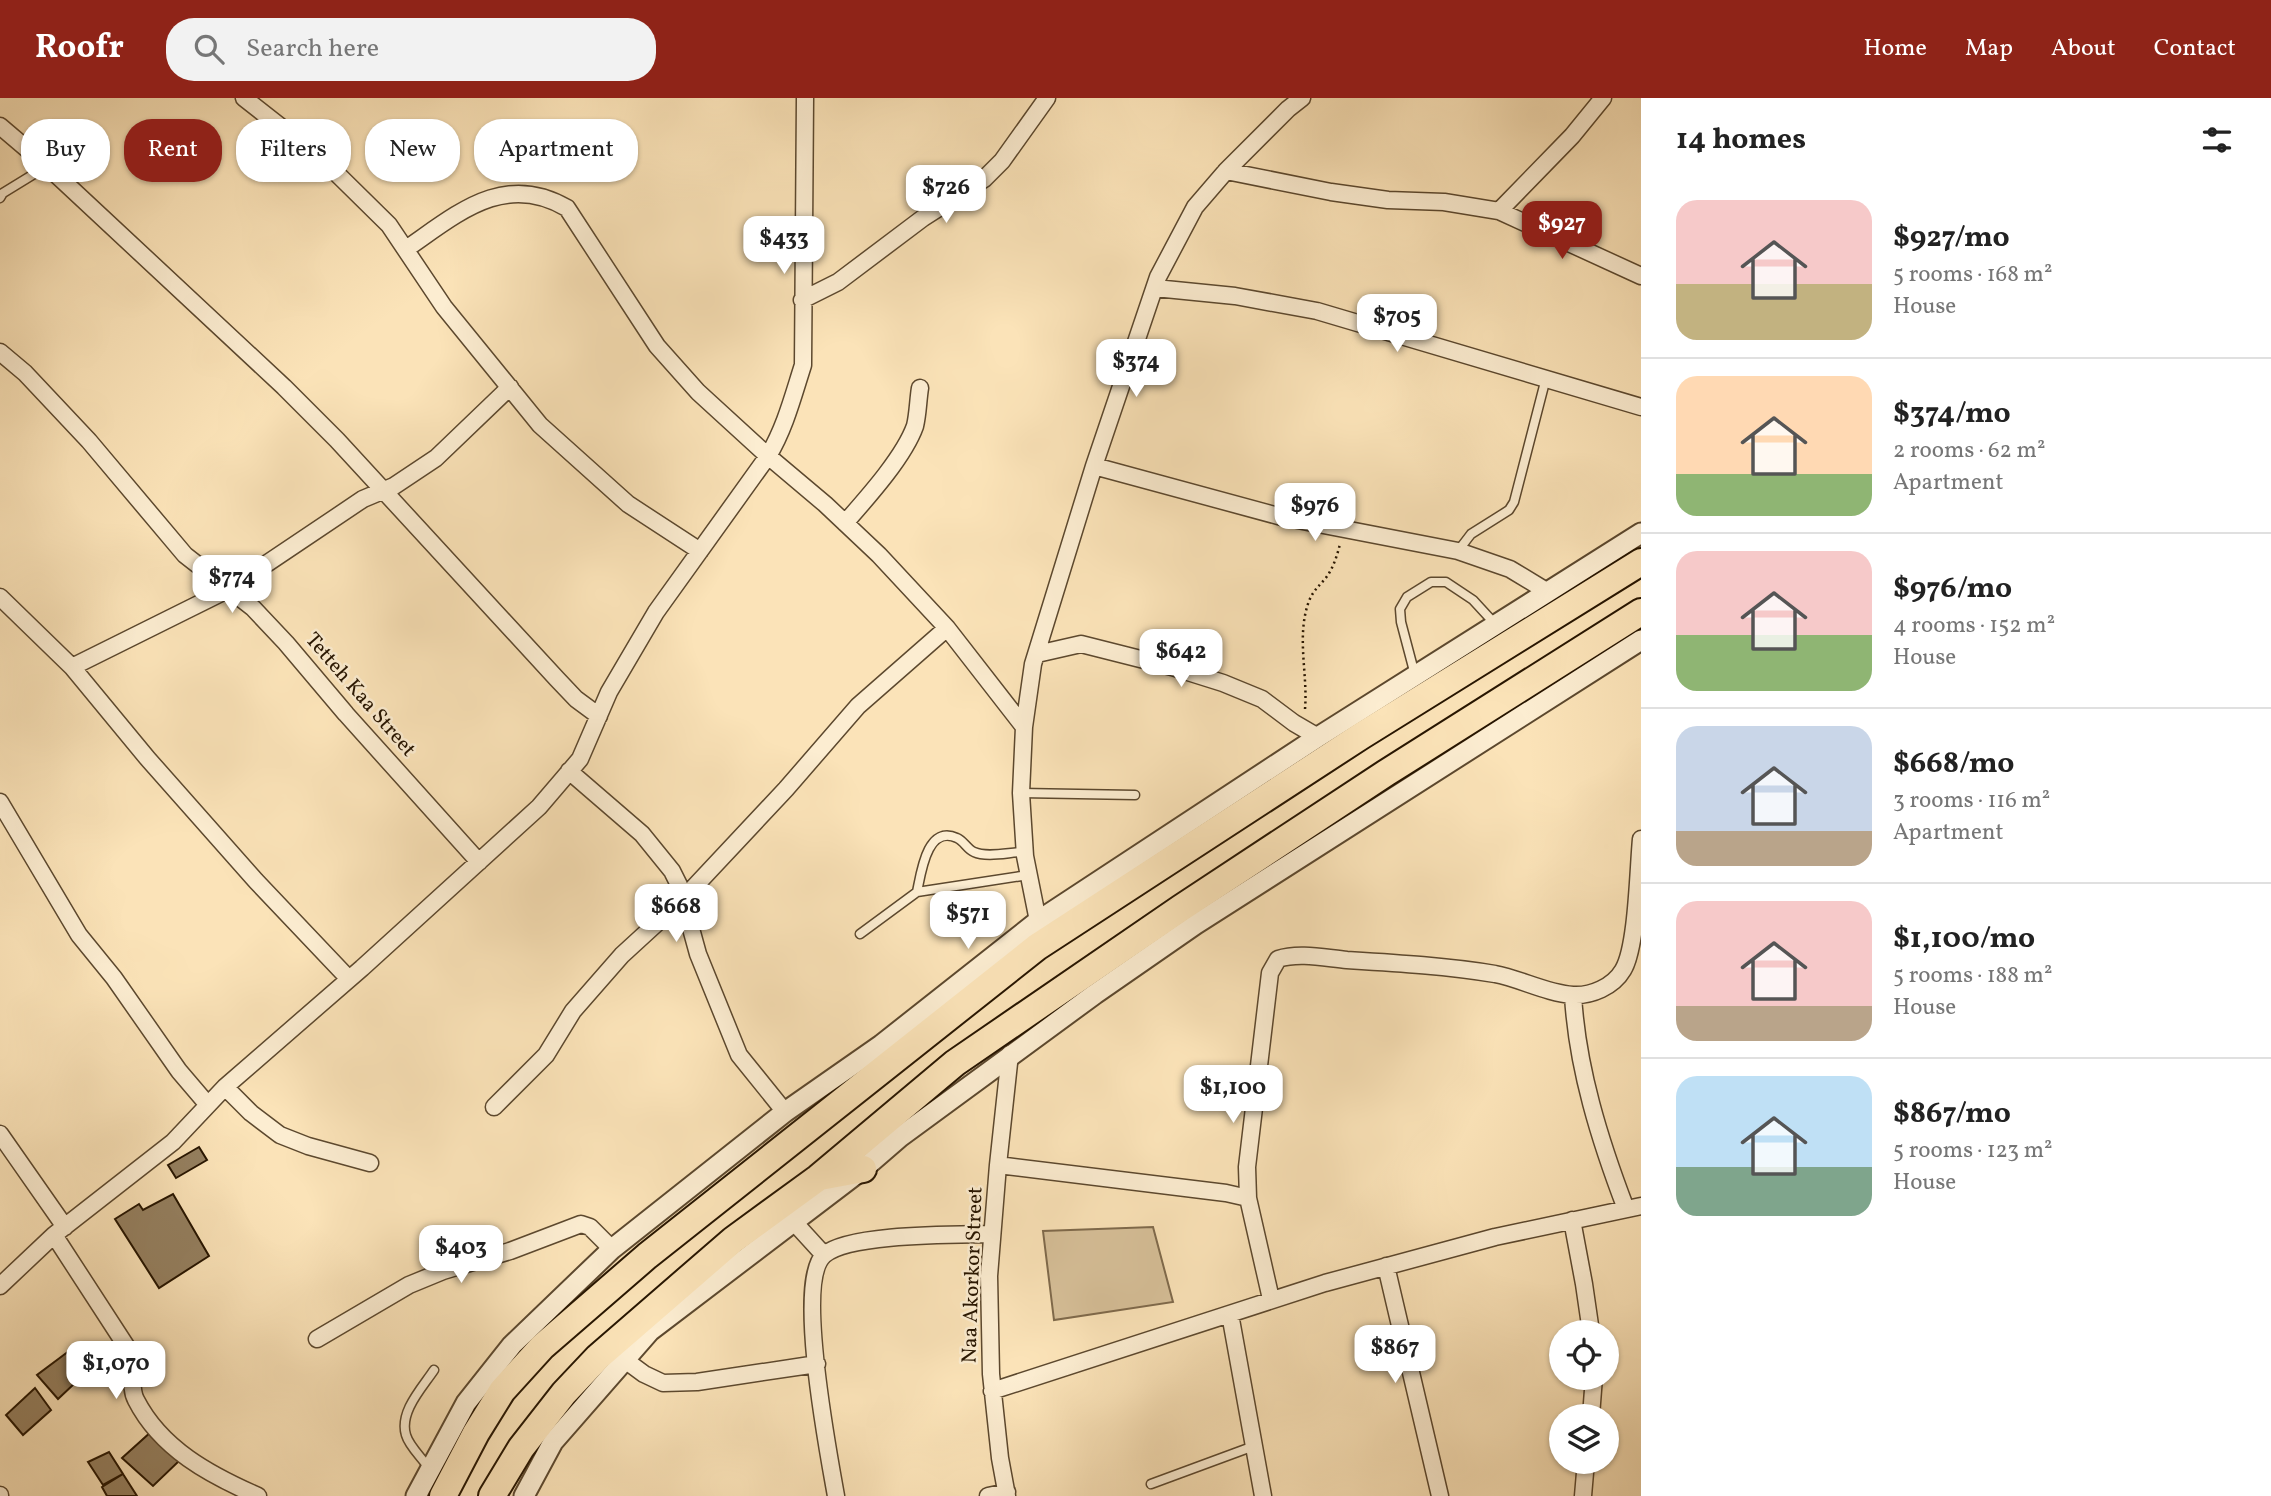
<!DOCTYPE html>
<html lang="en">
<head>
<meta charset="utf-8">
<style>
	:root { --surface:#fff; --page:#f2f2f2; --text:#222; --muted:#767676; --line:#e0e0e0; --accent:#8f2418 }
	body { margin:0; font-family:Vollkorn,serif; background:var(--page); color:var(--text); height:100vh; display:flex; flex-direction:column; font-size:26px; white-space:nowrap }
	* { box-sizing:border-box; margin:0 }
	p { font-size:23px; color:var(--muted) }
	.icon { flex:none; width:38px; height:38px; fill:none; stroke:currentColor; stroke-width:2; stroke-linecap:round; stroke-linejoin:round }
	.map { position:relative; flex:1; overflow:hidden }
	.sheet { display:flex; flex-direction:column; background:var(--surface); width:630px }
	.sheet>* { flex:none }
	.guide { position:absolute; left:21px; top:21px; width:665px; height:63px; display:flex; gap:14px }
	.buttons { position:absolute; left:1549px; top:1222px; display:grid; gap:14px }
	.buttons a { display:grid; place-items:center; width:70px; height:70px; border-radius:50%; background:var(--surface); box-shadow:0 2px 5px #0004; font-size:35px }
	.price { position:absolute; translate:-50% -60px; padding:0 16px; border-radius:14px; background:#fff; color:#222; font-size:23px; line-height:46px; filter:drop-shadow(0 2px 4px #0008) }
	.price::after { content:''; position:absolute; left:50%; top:42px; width:21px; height:16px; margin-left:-10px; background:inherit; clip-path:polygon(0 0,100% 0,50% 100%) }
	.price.on { background:var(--accent); color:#fff }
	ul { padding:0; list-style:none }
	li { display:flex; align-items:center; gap:21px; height:175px; padding:0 35px }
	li+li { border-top:2px solid var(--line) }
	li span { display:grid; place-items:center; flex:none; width:196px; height:140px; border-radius:21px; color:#555 }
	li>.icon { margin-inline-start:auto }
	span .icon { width:84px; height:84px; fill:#fffc; stroke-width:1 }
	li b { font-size:30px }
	h2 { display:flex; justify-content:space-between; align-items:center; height:84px; padding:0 35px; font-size:30px }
	.pill { padding:0 24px; border-radius:28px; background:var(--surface); box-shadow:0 2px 5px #0004; font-size:24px; line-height:63px }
	.pill.on { background:var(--accent); color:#fff }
	header { display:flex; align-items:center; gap:42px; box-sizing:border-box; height:98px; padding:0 35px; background:var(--accent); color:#fff }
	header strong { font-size:33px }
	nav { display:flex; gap:38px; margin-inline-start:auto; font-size:24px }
	.search { width:490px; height:63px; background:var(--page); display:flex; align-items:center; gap:18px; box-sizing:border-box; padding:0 24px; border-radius:28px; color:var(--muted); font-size:26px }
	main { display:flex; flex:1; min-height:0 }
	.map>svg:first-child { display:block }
</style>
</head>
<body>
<header>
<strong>Roofr</strong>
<div class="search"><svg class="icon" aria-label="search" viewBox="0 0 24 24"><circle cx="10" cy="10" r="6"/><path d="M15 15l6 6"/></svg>Search here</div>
<nav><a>Home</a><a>Map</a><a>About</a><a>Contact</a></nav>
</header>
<main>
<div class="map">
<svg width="1641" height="1398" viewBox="0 0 1641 1398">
	<rect width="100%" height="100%" fill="#fbe3b8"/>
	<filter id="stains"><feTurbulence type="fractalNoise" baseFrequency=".00286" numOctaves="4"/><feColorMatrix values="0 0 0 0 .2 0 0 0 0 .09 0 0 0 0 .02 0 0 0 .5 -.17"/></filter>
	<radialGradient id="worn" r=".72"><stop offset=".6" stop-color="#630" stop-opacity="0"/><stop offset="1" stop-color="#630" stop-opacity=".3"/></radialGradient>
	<path fill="#d7c099" stroke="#7f6a4c" stroke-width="2" d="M1153 1129 1173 1204 1054 1222 1043 1133Z"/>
	<path fill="#958060" stroke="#271500" stroke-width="2" d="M199 1049 207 1062 176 1080 168 1067Z
		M173 1096 209 1158 159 1190 115 1121 139 1106 143 1112Z
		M73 1250 92 1269 58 1301 37 1277Z
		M35 1290 51 1312 23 1337 6 1317Z
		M152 1333 179 1363 153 1388 122 1360Z
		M109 1354 123 1376 103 1387 88 1364Z
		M123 1376 137 1398H107L102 1389Z"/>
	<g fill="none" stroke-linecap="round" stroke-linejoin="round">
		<g stroke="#5c482e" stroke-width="11">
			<path id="service" d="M0 100 3 95 47 68
				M1458 453 1471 436 1509 412 1514 404 1546 280
				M1415 577 1401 524 1400 511 1407 499 1431 484H1446L1473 502 1496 527
				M1021 695 1135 697
				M917 794C921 775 927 726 957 740 964 743 967 751 974 754 987 760 1010 754 1024 754
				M860 836 917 794 1028 777
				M428 1369C422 1360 409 1348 406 1337 399 1314 422 1290 434 1272
				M1151 1386 1254 1348"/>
		</g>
		<g stroke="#5c482e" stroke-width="19">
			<path id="minor" d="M244 0 323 62 389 127 444 209 540 327 628 406 700 453
				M0 28 47 68 284 289 337 342 557 581 576 601 599 618
				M1226 73 1331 94 1388 102 1444 104 1499 113 1641 178
				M1499 113 1572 38 1603 0
				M406 151C457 116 504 73 567 110L657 248 698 294 768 358 825 406 879 457 947 530 1024 629
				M1155 190 1235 198 1317 213 1641 309
				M802 202 838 184 923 120 984 81 1002 63 1047 0
				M0 254 25 275 89 343 185 457 253 510 286 545 346 616 479 764
				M1094 368 1282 419 1458 453 1510 471 1548 494
				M845 425C867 400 904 359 915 328 918 316 918 302 920 290
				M0 499 72 569 148 661 256 783 349 881
				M1037 556 1081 546 1172 569 1223 585 1262 601 1294 625 1318 639
				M72 569 229 491 363 401 394 388 436 360 510 289
				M569 673 642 736 672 773 679 787 698 856 739 957 785 1014
				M0 704 79 837 114 880 179 973 208 1007
				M1038 823 1025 758 1021 695 1024 629 1033 566 1094 368 1158 179 1195 109 1226 73 1288 11 1302 0
				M1573 897C1577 970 1600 1043 1626 1111
				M225 989 251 1015 280 1037 308 1048 370 1065
				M494 1009 546 957 573 913 622 857 682 802 786 691 858 608 947 530
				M0 1036 65 1129
				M998 1067 1226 1095 1248 1100
				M1572 1122 1584 1186 1591 1234
				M793 1123 824 1157
				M54 1137 130 1254C137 1270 128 1287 136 1302 161 1351 210 1377 258 1398
				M1386 1168 1440 1398
				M0 1188 54 1137 173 1044 225 989 362 870 539 709 580 661 609 594 656 514 768 358C785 330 793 298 803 267L805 0
				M1271 1201 1248 1100 1247 1069 1270 875 1278 861C1299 854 1325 860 1347 862 1396 865 1447 868 1495 876 1521 881 1546 895 1573 897 1591 898 1613 889 1623 872 1637 849 1638 772 1641 741
				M1230 1216 1263 1398
				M317 1241 409 1187 443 1173 510 1153 581 1126 590 1129 612 1151
				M625 1262 644 1276 663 1285 697 1284 817 1266
				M992 1293 1325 1185 1495 1139 1641 1108
				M1591 1318 1594 1279
				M0 1397V1398
				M836 1398C829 1358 795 1183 824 1157 849 1135 957 1137 992 1136
				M988 1398 1007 1394
				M1007 1398 1000 1360 991 1276 989 1178 998 1067 1010 956
				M1583 1398 1586 1363"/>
		</g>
		<g stroke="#5c482e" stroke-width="23">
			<path id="tertiary" d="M416 1398 466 1305 512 1247 612 1151 785 1014 881 947 1038 823 1318 639 1641 435
				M524 1398 553 1344 650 1233 863 1071 900 1039 1095 896 1196 826 1641 542"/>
		</g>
		<g stroke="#271500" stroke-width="30">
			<path id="primary" d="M820 1079 863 1071
				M443 1398 476 1335 502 1293 542 1249 647 1158 1037 849 1361 638 1641 464
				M492 1398 521 1350 564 1295 598 1259 733 1142 818 1080 955 965 1181 810 1386 675 1641 514"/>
		</g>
		<path stroke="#271500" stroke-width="2.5" stroke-dasharray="2 3.5" stroke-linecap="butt" d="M1305 611C1308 576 1296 538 1309 503 1313 493 1319 488 1325 481 1333 471 1337 458 1340 446"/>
		<use href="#service" stroke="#fcedd1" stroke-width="8"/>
		<use href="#minor" stroke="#fcedd1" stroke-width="16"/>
		<use href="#tertiary" stroke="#fcedd1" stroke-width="19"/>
		<use href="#primary" stroke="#fbe3b8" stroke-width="26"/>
	</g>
	<g text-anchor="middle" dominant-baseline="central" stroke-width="5" stroke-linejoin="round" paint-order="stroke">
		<g font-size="21" fill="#271500" stroke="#fcedd1">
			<text transform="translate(360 597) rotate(49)">Tetteh Kaa Street</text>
			<text transform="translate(973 1177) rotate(-88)">Naa Akorkor Street</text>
		</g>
	</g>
	<rect width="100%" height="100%" filter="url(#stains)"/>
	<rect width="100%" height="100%" fill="url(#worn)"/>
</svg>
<div class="buttons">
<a><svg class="icon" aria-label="locate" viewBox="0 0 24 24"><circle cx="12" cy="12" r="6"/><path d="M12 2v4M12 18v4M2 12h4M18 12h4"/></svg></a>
<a><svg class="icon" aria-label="layers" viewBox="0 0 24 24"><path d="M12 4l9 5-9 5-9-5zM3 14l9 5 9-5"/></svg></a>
</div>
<b class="price" style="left:946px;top:127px">$726</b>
<b class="price on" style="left:1562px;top:163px">$927</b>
<b class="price" style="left:784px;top:178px">$433</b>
<b class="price" style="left:1397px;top:256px">$705</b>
<b class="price" style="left:1136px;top:301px">$374</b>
<b class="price" style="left:1315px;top:445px">$976</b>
<b class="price" style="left:232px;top:517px">$774</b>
<b class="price" style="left:1181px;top:591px">$642</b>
<b class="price" style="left:676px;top:846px">$668</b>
<b class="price" style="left:968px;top:853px">$571</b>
<b class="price" style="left:1233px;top:1027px">$1,100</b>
<b class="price" style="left:461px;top:1187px">$403</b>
<b class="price" style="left:1395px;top:1287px">$867</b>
<b class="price" style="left:116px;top:1303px">$1,070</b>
<div class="guide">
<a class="pill">Buy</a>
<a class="pill on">Rent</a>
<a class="pill">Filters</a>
<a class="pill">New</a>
<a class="pill">Apartment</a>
</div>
</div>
<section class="sheet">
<h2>14 homes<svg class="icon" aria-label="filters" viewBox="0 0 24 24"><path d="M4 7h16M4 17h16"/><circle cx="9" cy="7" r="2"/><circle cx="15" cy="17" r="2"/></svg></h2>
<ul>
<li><span style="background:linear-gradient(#f6c9c9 60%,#c2b280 0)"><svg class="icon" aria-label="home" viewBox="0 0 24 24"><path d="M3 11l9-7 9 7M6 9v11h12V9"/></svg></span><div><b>$927/mo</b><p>5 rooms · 168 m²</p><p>House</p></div></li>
<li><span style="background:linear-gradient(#ffd9b3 70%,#8fb573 0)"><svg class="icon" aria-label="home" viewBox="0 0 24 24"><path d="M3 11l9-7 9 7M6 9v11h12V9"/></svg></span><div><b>$374/mo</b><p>2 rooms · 62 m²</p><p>Apartment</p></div></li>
<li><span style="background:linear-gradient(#f6c9c9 60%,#8fb573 0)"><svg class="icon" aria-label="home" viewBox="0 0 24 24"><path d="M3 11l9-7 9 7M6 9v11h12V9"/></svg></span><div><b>$976/mo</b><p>4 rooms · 152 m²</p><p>House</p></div></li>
<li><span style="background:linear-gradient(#c9d6e8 75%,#b9a48a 0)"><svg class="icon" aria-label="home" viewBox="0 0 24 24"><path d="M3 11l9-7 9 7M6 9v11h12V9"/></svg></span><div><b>$668/mo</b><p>3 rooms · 116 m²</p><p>Apartment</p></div></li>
<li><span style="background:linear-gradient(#f6c9c9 75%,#b9a48a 0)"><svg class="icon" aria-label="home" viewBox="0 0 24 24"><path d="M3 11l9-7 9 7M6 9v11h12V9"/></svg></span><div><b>$1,100/mo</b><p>5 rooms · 188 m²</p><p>House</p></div></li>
<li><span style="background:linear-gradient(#bfe0f5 65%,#7fa58c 0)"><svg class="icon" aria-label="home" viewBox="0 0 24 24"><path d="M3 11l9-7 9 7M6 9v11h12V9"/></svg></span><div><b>$867/mo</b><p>5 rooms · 123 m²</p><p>House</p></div></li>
</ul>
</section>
</main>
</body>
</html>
